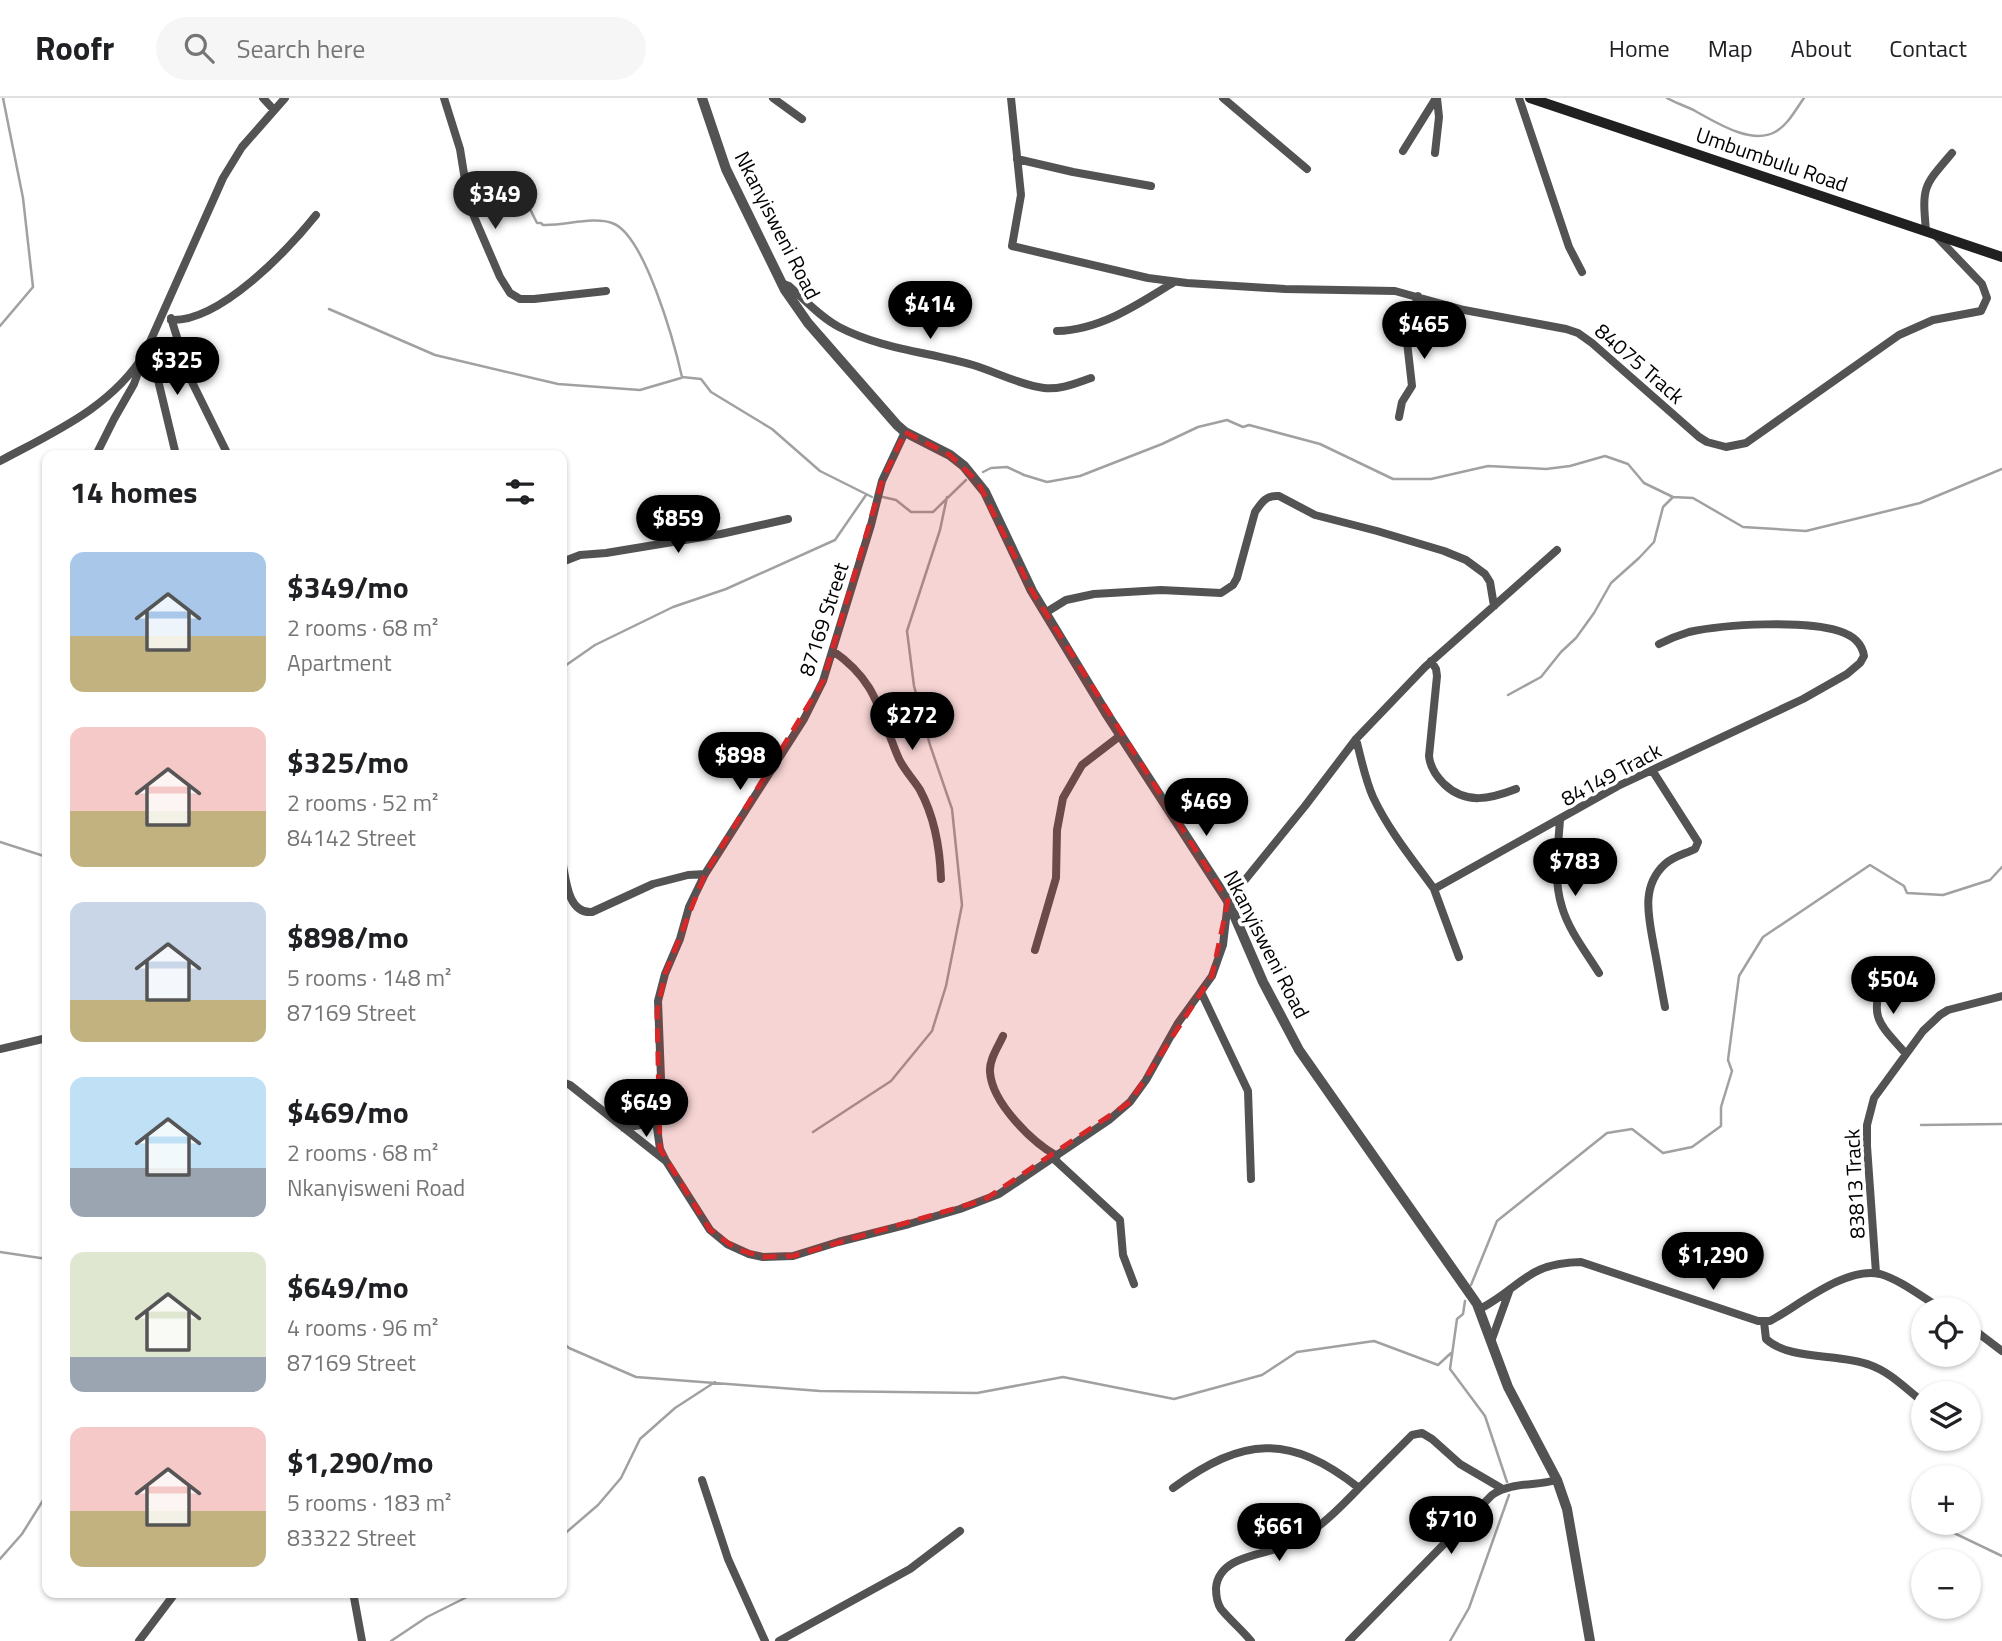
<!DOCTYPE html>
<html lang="en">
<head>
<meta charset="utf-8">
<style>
	:root { --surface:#fff; --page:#f6f6f6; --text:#202124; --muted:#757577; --line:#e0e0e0; --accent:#000 }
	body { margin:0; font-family:"Titillium Web",sans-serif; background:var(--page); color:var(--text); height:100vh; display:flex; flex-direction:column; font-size:26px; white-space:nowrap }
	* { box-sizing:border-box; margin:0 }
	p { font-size:23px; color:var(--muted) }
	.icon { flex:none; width:38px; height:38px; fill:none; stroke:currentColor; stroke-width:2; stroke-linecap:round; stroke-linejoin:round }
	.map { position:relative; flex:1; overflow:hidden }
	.details { position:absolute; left:42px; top:352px; width:525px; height:1148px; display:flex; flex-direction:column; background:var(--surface); border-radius:14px; box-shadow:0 2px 5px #0004 }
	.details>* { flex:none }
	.controls { position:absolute; left:1911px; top:1199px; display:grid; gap:14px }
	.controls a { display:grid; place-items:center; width:70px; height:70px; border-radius:50%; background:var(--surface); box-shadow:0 2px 5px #0004; font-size:35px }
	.price { position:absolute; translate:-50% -60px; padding:0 16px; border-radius:24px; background:var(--accent); color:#fff; font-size:23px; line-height:46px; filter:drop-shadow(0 2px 4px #0008) }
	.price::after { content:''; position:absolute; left:50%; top:42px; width:21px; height:16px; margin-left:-10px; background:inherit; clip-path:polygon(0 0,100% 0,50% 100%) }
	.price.active { background:#222; color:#fff }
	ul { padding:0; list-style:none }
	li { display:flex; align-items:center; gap:21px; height:175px; padding:0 28px }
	li span { display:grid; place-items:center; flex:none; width:196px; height:140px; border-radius:14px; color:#555 }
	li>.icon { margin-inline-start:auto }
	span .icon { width:84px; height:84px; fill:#fffc; stroke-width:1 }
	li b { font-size:30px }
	h2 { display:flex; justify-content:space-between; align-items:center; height:84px; padding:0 28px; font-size:30px }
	header { display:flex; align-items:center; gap:42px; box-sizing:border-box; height:98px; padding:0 35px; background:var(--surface); border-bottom:2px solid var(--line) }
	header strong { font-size:33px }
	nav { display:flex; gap:38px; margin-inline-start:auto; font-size:24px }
	.search { width:490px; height:63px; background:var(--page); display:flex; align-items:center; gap:18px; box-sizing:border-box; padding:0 24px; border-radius:38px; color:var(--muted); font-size:26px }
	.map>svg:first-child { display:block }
</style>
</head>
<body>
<header>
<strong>Roofr</strong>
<div class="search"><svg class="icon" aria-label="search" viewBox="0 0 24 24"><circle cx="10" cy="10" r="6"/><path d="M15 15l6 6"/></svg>Search here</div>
<nav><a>Home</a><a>Map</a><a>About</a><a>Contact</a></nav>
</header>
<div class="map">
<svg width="2002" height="1543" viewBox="0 0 2002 1543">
	<rect width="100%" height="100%" fill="#fff"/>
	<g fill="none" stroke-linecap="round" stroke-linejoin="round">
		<path stroke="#a1a1a1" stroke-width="2.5" d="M1667 0C1677 6 1687 8 1697 14 1717 25 1752 47 1775 34 1788 27 1796 11 1804 0
			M524 99 537 125H541L543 127C565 128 592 118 612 125 645 136 675 248 682 279L701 281 711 294 772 331 820 373 872 399
			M329 211 435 257 558 286 640 292 681 280
			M0 228 33 189 23 100 3 0
			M983 374 991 370 1007 369 1024 377 1047 384 1080 378 1162 346 1198 329 1227 322 1243 329 1249 327 1320 346 1393 381H1431L1488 368 1546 371 1570 368 1605 358 1628 366 1644 385 1673 399 1693 400 1743 429 1806 433 1920 405 2002 371
			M883 399 896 402 911 414H933L966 382
			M562 570 595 547 673 509 726 491 835 442 866 397
			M1508 597 1541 579 1561 554 1576 540 1594 515 1611 485 1639 460 1654 444 1663 409 1673 399
			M0 744 47 759
			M1921 1027 2002 1026
			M813 1034 891 983 932 933 946 888 962 807 952 711 930 647 914 588 907 533 940 432 947 399
			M0 1154 47 1161
			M1471 1187 1497 1123 1607 1035 1632 1031 1663 1055 1692 1049 1721 1028V1009L1732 973 1728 962 1739 878 1763 839 1870 767 1904 788 1907 795 1943 797 1990 782 2002 769
			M1465 1203 1463 1216 1457 1221 1450 1271 1485 1318 1507 1384
			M562 1244 569 1250 636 1279 820 1293 977 1295 1063 1279 1174 1301 1262 1277 1297 1254 1374 1243 1438 1267 1451 1255
			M1931 1424 2002 1458
			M562 1438 598 1407 621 1380 640 1341 675 1310 715 1284
			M0 1461 22 1436 47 1396
			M391 1543 427 1519 477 1494
			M1450 1543 1469 1510 1509 1397"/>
		<path stroke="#535353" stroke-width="8" d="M263 0 274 12
			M444 0 460 51 469 107 500 179 510 195 520 201H534L606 193
			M773 0 802 21
			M1011 0 1021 97 1012 148 1148 180 1187 185 1285 191 1395 193 1464 212 1566 231 1578 235 1592 245 1699 339 1707 344 1726 349 1746 345 1899 237 1933 222 1981 213 1987 200 1982 186 1936 138
			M1223 0 1307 71
			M1519 0 1569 149 1582 174
			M1403 53 1436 0
			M1435 55 1439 19 1437 0
			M1017 61 1073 74 1151 88
			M1926 133C1922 88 1923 89 1952 55
			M781 185 789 188C805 202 820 219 839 229 881 251 928 254 973 267 996 274 1020 287 1044 290 1060 292 1076 285 1091 280
			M171 220 189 278 228 357
			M171 222C220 224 287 153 316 117
			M1057 233C1100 232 1139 206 1174 184
			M145 255 158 282 176 357
			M1399 319 1402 304 1412 288 1406 235 1418 198
			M96 357 114 321 134 286 142 263
			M0 363C54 334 112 309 145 255L223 80 242 49 285 0
			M562 464 580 457 606 455 721 436 788 421
			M1045 515 1066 502 1094 496 1161 492 1221 495 1233 487 1237 480 1255 414C1262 404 1266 397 1279 398L1315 417 1377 433 1444 453 1466 462 1485 476 1490 484 1494 508
			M833 553C878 584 879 615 899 661 905 673 913 681 920 692 934 718 940 752 941 781
			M1431 563 1436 571 1437 578 1429 658C1430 669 1436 678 1444 686 1466 707 1490 701 1516 691
			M1356 641C1361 660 1365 681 1373 699 1389 733 1413 762 1434 791
			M1652 672 1698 744 1695 751C1685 756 1674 758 1665 766 1640 789 1649 820 1654 849 1658 869 1661 889 1665 909
			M1560 722C1558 751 1553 781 1562 809 1569 833 1586 854 1599 875
			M562 762C566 780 567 816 592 814L653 786 688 777 705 776
			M1035 852 1056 780 1057 732 1063 700 1082 667 1121 637
			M1459 859 1434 791 1618 688 1803 601 1847 576 1860 565 1864 558C1862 545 1852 537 1839 533 1804 522 1726 526 1689 534 1679 537 1669 541 1659 546
			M1883 879C1869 921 1879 925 1906 956
			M1201 894 1248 993 1251 1081
			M1003 938C998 949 989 962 990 974 992 1005 1032 1044 1057 1058
			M0 951 47 940
			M562 984 570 987 666 1063 710 1132 727 1146 749 1156 763 1159 793 1158 838 1144 909 1126 960 1111 999 1096 1109 1022 1130 1004 1146 982 1178 925 1212 878 1223 847 1228 803 1305 708 1356 641 1425 569 1557 452
			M624 1030 645 1026 657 1020
			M665 1061 660 1051 657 1030 661 980 658 903 665 876 680 841 689 809 705 776 804 621 823 583 871 427 882 383 905 334
			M1054 1061 1120 1122 1123 1157 1134 1186
			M1876 1175 1867 1048V1027L1874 1000 1923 933 1940 917 1948 912 2002 898
			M1480 1211C1522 1189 1526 1165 1581 1164L1758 1223H1770C1798 1208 1846 1168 1880 1176 1901 1182 1923 1200 1942 1211
			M1764 1224 1766 1241C1790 1263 1840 1255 1870 1267 1890 1274 1906 1291 1923 1304
			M1969 1228 2002 1253
			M1492 1241 1510 1191
			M702 1382 728 1461 765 1543
			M1173 1390C1243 1339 1289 1335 1359 1390L1412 1337 1422 1335 1432 1341 1460 1366 1501 1390
			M353 1494 362 1543
			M139 1543 176 1494
			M779 1543 910 1471 960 1433
			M1251 1543C1242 1532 1230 1522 1221 1511 1217 1505 1216 1497 1216 1490 1219 1456 1268 1457 1291 1446 1316 1434 1340 1410 1359 1390
			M1349 1543 1492 1397C1511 1384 1535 1388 1557 1382"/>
		<path stroke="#535353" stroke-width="10" d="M702 0 726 71 785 192 808 225 897 327 905 334 950 357 964 368 985 394 1032 493 1106 615 1228 803 1263 884 1299 952 1477 1206 1508 1289 1557 1382 1567 1411 1590 1543"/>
		<path stroke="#202020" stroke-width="10" d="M1530 0 2002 159"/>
	</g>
	<path fill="#d62828" fill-opacity="0.2" stroke="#d62828" stroke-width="5" stroke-dasharray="14 9" stroke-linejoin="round" d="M905 334 950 357 978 384 1032 493 1228 803 1212 878 1130 1004 984 1102 793 1158 763 1159 736 1151 710 1132 660 1051 657 913 665 876 705 776 823 583 882 383Z"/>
	<g text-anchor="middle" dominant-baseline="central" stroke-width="7" stroke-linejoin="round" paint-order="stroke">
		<g font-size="21" fill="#000" stroke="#fff">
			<text transform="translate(1772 61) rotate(19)">Umbumbulu Road</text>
			<text transform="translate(778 127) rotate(63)">Nkanyisweni Road</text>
			<text transform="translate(1640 265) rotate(41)">84075 Track</text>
			<text transform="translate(823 521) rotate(-72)">87169 Street</text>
			<text transform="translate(1611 676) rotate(-28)">84149 Track</text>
			<text transform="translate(1267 846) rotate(63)">Nkanyisweni Road</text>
			<text transform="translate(1854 1086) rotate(-93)">83813 Track</text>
		</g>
	</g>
</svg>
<div class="controls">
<a><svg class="icon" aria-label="locate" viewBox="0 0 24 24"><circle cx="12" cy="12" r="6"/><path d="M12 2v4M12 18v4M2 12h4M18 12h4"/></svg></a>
<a><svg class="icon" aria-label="layers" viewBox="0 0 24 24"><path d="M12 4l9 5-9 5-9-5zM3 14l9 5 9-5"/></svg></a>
<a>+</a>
<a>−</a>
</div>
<b class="price active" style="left:495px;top:133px">$349</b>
<b class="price" style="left:930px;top:243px">$414</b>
<b class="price" style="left:1424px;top:263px">$465</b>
<b class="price" style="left:177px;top:299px">$325</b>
<b class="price" style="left:678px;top:457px">$859</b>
<b class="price" style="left:912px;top:654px">$272</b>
<b class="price" style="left:740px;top:694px">$898</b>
<b class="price" style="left:1206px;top:740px">$469</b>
<b class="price" style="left:1575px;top:800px">$783</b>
<b class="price" style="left:1893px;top:918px">$504</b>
<b class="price" style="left:646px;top:1041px">$649</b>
<b class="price" style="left:1713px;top:1194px">$1,290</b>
<b class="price" style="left:1451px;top:1458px">$710</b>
<b class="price" style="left:1279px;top:1465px">$661</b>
<section class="details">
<h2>14 homes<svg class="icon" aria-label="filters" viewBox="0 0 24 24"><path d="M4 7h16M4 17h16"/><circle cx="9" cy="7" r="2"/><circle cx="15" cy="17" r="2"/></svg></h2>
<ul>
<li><span style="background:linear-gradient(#a9c7e8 60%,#c2b280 0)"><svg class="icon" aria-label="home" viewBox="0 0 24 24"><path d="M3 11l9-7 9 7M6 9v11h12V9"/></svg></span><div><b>$349/mo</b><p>2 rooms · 68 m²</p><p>Apartment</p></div></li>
<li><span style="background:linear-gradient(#f6c9c9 60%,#c2b280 0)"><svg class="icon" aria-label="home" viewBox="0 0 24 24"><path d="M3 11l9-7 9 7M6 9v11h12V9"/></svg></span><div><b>$325/mo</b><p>2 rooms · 52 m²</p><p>84142 Street</p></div></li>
<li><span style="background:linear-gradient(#c9d6e8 70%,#c2b280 0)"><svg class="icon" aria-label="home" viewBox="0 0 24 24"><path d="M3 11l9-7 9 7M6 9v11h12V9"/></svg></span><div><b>$898/mo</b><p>5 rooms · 148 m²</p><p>87169 Street</p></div></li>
<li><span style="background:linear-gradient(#bfe0f5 65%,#9aa5b1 0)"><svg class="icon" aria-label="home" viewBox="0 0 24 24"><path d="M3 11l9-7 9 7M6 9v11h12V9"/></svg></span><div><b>$469/mo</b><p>2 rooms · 68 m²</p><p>Nkanyisweni Road</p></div></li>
<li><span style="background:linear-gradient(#dfe7d0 75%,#9aa5b1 0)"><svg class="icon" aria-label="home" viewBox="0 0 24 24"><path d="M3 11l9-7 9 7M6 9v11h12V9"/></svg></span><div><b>$649/mo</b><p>4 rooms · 96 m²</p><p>87169 Street</p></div></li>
<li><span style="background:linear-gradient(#f6c9c9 60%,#c2b280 0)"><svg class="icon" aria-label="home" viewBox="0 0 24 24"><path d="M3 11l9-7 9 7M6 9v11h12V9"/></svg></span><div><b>$1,290/mo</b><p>5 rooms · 183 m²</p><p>83322 Street</p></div></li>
</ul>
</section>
</div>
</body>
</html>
